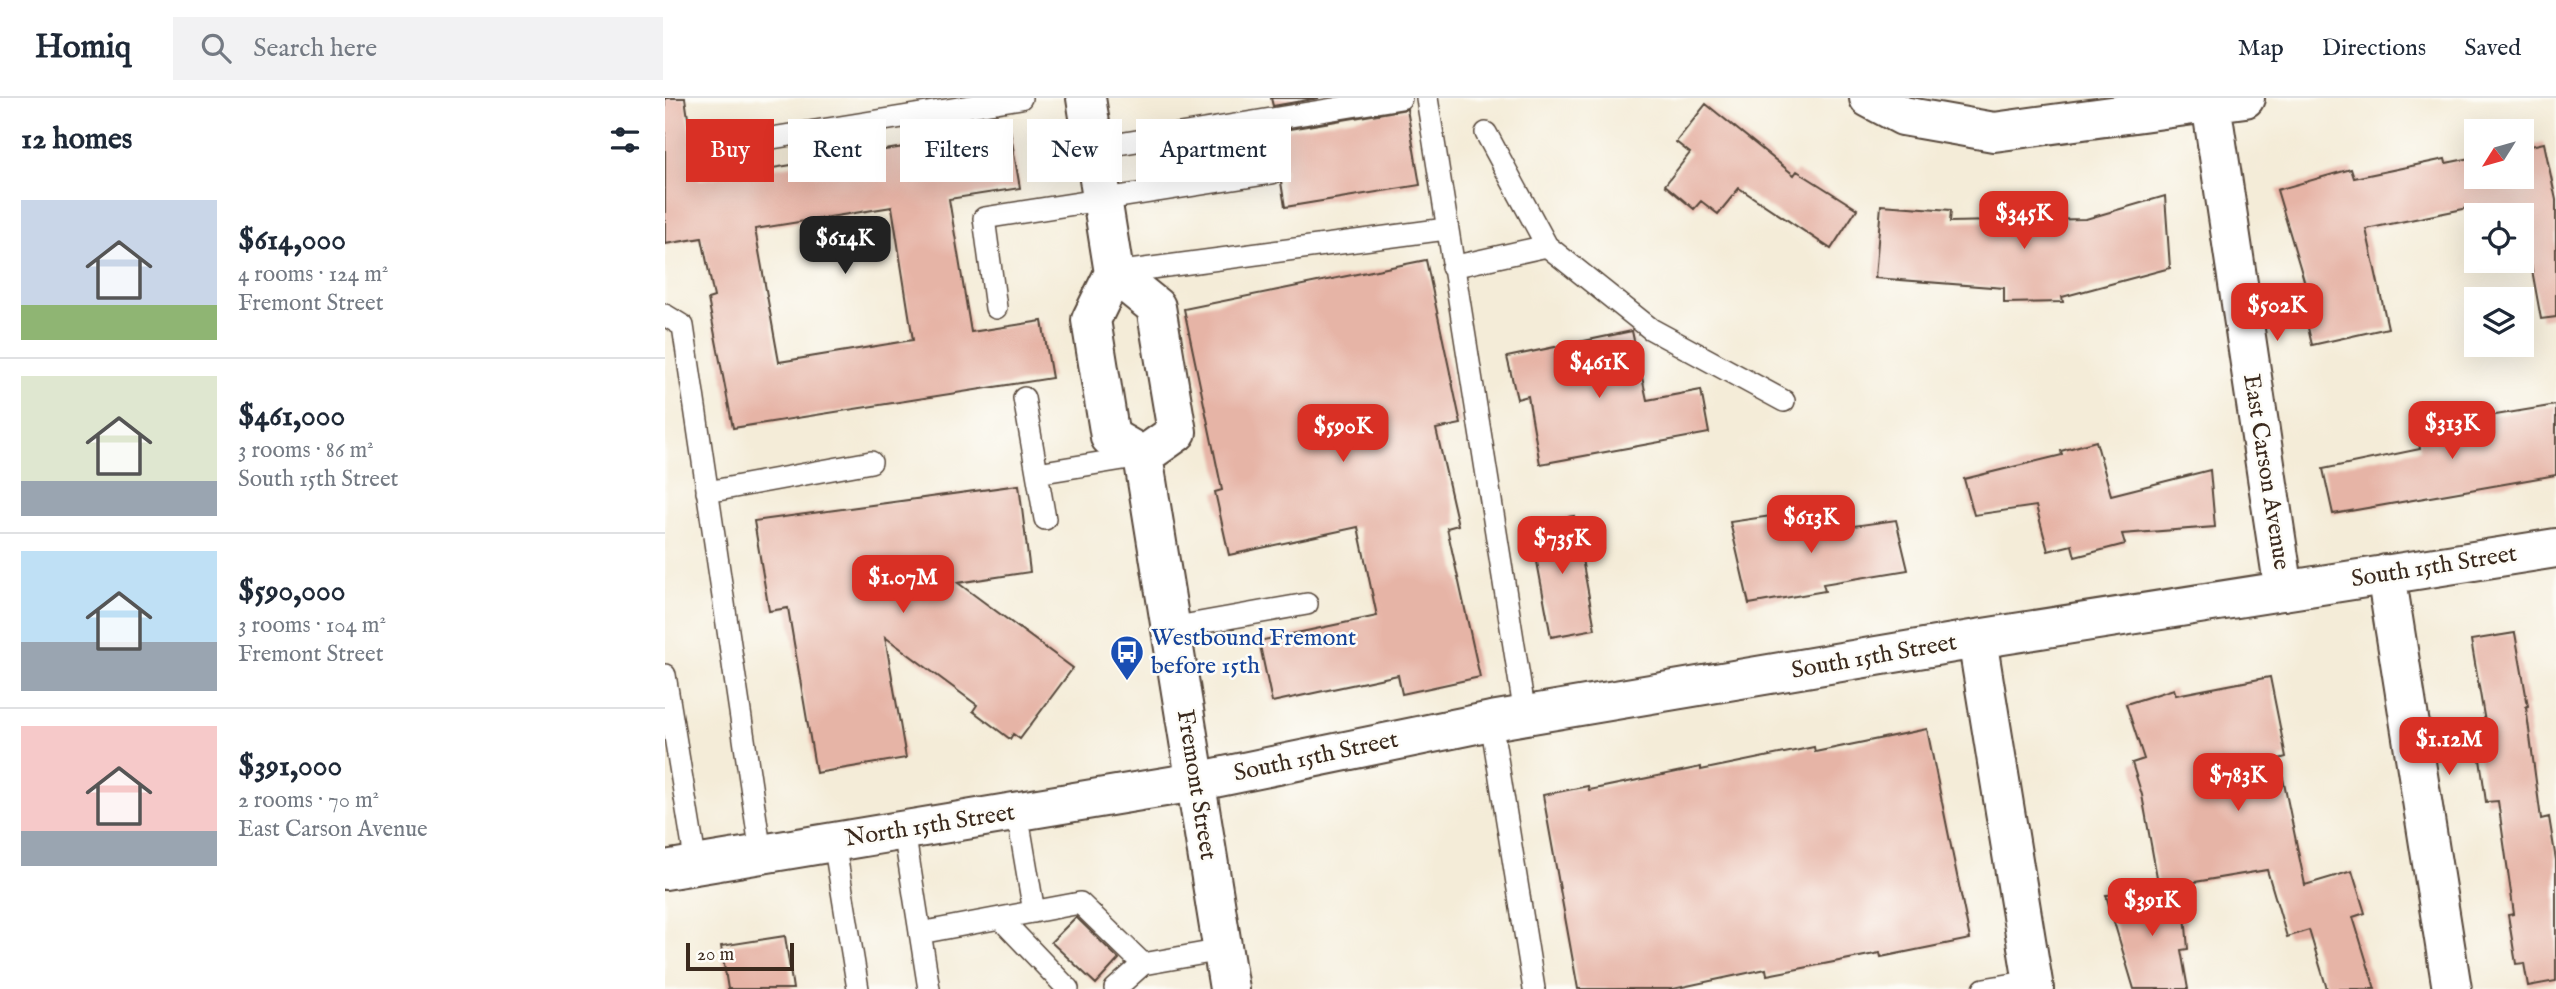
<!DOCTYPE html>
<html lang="en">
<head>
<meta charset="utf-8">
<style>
	:root { --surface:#fff; --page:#f2f2f3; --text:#1f2937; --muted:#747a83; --line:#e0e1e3; --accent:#d93025 }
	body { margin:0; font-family:"IM FELL English",serif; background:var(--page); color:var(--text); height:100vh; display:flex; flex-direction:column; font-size:26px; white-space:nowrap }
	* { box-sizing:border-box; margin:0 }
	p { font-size:23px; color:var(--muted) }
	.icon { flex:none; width:38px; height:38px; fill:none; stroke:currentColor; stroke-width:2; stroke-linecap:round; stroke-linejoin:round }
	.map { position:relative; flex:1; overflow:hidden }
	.side { display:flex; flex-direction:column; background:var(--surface); width:665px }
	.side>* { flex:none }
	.banner { position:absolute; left:21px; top:21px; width:665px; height:63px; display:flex; gap:14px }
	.needle { width:46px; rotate:233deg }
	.fabs { position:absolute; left:1799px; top:21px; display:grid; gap:14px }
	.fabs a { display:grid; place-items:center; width:70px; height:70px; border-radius:0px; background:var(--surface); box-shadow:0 7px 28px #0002; font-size:35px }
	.scale { position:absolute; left:21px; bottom:18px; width:108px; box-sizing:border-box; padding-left:7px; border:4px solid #3b2a1e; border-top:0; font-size:19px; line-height:24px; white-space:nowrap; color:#3b2a1e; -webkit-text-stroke:5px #fdfcf7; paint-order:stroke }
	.price { position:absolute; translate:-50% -60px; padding:0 16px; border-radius:14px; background:var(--accent); color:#fff; font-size:23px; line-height:46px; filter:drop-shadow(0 2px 4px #0008) }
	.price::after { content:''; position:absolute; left:50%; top:42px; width:21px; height:16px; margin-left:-10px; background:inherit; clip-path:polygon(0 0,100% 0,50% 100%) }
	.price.on { background:#222; color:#fff }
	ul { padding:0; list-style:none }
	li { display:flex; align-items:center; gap:21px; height:175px; padding:0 21px }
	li+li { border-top:2px solid var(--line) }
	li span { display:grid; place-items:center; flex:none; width:196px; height:140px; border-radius:0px; color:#555 }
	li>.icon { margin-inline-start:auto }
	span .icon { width:84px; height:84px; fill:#fffc; stroke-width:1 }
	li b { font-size:30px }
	h2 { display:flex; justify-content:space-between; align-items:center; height:84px; padding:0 21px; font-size:30px }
	.tag { padding:0 24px; border-radius:0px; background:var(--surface); box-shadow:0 7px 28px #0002; font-size:24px; line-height:63px }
	.tag.on { background:var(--accent); color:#fff }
	header { display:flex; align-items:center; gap:42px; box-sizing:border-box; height:98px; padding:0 35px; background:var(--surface); border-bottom:2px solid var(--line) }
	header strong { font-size:33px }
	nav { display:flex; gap:38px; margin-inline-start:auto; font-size:24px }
	.search { width:490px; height:63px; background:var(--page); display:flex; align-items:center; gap:18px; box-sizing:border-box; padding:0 24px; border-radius:0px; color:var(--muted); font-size:26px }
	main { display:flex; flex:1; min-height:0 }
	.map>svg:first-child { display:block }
</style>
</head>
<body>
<header>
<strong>Homiq</strong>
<div class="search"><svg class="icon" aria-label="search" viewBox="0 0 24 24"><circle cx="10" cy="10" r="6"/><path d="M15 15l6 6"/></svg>Search here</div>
<nav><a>Map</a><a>Directions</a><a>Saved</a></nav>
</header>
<main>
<section class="side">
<h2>12 homes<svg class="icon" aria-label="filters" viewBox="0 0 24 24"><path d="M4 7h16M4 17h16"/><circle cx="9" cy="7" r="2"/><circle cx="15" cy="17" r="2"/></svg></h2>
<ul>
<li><span style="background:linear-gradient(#c9d6e8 75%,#8fb573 0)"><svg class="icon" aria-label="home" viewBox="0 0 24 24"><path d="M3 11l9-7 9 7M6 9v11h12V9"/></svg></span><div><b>$614,000</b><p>4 rooms · 124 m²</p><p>Fremont Street</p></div></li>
<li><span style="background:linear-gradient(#dfe7d0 75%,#9aa5b1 0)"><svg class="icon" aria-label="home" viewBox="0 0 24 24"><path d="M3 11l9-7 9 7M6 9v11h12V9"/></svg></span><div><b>$461,000</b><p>3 rooms · 86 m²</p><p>South 15th Street</p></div></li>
<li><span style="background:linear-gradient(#bfe0f5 65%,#9aa5b1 0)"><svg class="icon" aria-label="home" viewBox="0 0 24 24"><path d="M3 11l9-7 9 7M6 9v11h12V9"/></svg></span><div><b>$590,000</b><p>3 rooms · 104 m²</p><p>Fremont Street</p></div></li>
<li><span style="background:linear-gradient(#f6c9c9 75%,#9aa5b1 0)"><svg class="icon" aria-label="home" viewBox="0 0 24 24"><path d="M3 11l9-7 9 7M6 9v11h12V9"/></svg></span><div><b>$391,000</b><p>2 rooms · 70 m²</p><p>East Carson Avenue</p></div></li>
</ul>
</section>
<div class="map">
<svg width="1891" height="891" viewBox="0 0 1891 891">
	<rect width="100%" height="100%" fill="#fdfcf7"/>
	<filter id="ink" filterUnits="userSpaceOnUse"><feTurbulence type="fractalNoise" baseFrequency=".0143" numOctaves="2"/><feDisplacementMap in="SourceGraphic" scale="14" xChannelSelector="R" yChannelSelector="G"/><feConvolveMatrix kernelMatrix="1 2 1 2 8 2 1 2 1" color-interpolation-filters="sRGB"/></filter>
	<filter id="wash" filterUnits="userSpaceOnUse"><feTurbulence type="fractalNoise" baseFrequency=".00686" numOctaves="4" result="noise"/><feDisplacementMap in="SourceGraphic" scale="28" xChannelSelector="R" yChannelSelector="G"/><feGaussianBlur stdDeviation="1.57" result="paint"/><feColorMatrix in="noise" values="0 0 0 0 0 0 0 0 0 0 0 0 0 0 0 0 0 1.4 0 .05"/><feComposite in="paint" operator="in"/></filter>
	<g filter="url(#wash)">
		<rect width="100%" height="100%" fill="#f4ecd8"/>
		<g id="blocks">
			<path fill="#e6b4a6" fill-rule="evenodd" d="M0 0H20L27 46 26 54 33 82 345 32 355 90 284 101 306 234 377 223 387 280 68 330 43 201 49 199 37 140 0 146ZM227 109 248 242 114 264 90 131Z
				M606 0H654L608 8Z
				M1041 6 1129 77 1132 73 1192 111 1166 151 1074 90 1053 116 1036 103 1029 111 1000 87 1025 55 1011 44Z
				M742 11 755 87 620 109 616 84 620 72 612 63 607 34Z
				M1879 45 1891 102V219L1876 221 1857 117H1815L1813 108 1701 131 1723 230 1647 247 1634 191 1641 189 1612 92 1686 71 1689 80 1780 61 1781 65 1811 59V79H1857V50Z
				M1500 98 1505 170 1397 199 1398 204 1339 205V190L1210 180 1216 107 1286 112 1285 124 1421 121Z
				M761 162 796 326 771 331 793 427 782 430 815 579 737 596 733 577 607 604 594 543 712 518 693 429 564 457 550 394 557 392 519 211Z
				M967 233 982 302 1036 292 1044 335 875 366 863 298 852 301 842 259Z
				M1891 307V377L1668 416 1658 371 1755 351 1752 330Z
				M1431 343 1446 397 1545 372 1550 429 1457 436 1460 446 1410 459 1407 447 1383 453 1371 408 1309 417 1299 381 1397 357 1396 353Z
				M354 387 365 474 293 485 408 570 355 641 348 636 345 641 308 613 312 607 220 539 241 660 151 675 123 510 104 513 89 423Z
				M1140 413 1146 434 1231 422 1243 472 1158 486 1160 493 1084 506 1065 424Z
				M909 418 930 531 886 539 865 426Z
				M1850 535 1863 608 1861 609 1876 721 1884 719 1891 762V883L1863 888 1859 865 1851 866 1843 817 1849 816 1833 703 1821 704 1814 654 1825 653 1806 542Z
				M1605 579 1621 659 1614 661 1640 787 1687 773 1700 815 1688 819 1710 891H1662L1644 832 1622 839 1602 772 1494 790 1477 697 1467 665 1479 661 1461 606 1509 591 1511 597Z
				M1262 631 1305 841 1216 859 1215 855 1102 877 1101 871 1008 891H913L878 697 923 688 924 692 1036 669V672L1149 649 1150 654Z
				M1518 794 1523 851 1516 852 1523 891H1469L1441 797Z
				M411 819 454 861 431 886 386 844Z
				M120 838 128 891H63L56 848Z"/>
		</g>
	</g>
	<g filter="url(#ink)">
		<use href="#blocks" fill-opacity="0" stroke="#57473a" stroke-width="2"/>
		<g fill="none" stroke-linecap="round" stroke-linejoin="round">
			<g stroke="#57473a" stroke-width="24">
				<path id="lane" d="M762 0 860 617
					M821 35 882 148 986 231 1119 303
					M429 50 736 0
					M39 51 356 0
					M787 169 882 148
					M449 175 781 131
					M331 210 319 120 607 75
					M0 217 18 228 96 756
					M359 300 380 421
					M372 375 477 358
					M42 394 206 364
					M506 530 642 506
					M0 577 31 767
					M826 623 869 891
					M352 714 369 814
					M239 733 264 891
					M169 744 193 891
					M335 820 403 891
					M255 835 415 805 478 866 557 852
					M450 891 478 866
					M1319 891 1367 883"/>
			</g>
			<g stroke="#57473a" stroke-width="42">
				<path id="street" d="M1204 0 1238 18 1329 34 1580 0
					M1546 5 1619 493
					M1721 476 1787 891
					M1312 541 1369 891
					M530 684 826 623 1312 541 1891 450"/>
			</g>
			<g stroke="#57473a" stroke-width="42">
				<path id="secondary" d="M0 772 530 684"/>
			</g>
			<g stroke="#57473a" stroke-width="42">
				<path id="primary" d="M421 0 449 175 426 222 445 339 478 358
					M449 175 491 209 512 334 478 358
					M478 358 564 891"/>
			</g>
			<use href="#lane" stroke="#fff" stroke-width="21"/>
			<use href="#street" stroke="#fff" stroke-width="38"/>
			<use href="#secondary" stroke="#fff" stroke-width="38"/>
			<use href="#primary" stroke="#fff" stroke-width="38"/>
		</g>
	</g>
	<defs>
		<g id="bus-pin" transform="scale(1.75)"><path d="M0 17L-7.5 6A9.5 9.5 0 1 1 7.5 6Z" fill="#1a4fb4" stroke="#fdfcf7"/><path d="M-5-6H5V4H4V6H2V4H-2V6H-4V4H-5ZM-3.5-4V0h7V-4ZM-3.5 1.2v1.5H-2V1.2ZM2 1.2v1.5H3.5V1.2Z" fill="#fff"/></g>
	</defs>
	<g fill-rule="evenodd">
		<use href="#bus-pin" x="462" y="554"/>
	</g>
	<g text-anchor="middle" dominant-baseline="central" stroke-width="5" stroke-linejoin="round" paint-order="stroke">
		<g font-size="24" fill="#3b2a1e" stroke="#fdfcf7">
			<text transform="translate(1601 374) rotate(81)">East Carson Avenue</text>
			<text transform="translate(1769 469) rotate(-9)">South 15th Street</text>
			<text transform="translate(1209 559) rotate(-10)">South 15th Street</text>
			<text transform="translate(651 659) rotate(-12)">South 15th Street</text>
			<text transform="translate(531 687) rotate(81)">Fremont Street</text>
			<text transform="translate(265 728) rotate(-9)">North 15th Street</text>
		</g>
		<g font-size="24" fill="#164399" stroke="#fdfcf7" text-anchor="start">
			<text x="486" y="540">Westbound Fremont<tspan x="486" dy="28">before 15th</tspan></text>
		</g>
	</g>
</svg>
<div class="fabs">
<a><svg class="needle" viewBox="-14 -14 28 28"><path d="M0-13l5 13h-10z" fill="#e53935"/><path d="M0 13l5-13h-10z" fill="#747a83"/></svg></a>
<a><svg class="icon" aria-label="locate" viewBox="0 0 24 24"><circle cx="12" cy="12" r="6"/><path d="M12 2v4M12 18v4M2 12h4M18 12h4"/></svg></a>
<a><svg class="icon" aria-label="layers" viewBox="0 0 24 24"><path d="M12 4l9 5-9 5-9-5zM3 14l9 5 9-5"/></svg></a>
</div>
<div class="scale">20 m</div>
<b class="price" style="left:1359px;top:153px">$345K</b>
<b class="price on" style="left:180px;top:178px">$614K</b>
<b class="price" style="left:1612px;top:245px">$502K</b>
<b class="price" style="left:934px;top:302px">$461K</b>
<b class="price" style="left:1787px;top:363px">$313K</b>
<b class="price" style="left:678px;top:366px">$590K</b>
<b class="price" style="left:1146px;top:457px">$613K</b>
<b class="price" style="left:897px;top:478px">$735K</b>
<b class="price" style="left:238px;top:517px">$1.07M</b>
<b class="price" style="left:1784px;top:679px">$1.12M</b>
<b class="price" style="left:1573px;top:715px">$783K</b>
<b class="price" style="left:1487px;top:840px">$391K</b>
<div class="banner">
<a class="tag on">Buy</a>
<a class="tag">Rent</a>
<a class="tag">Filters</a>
<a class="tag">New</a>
<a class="tag">Apartment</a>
</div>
</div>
</main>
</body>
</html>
